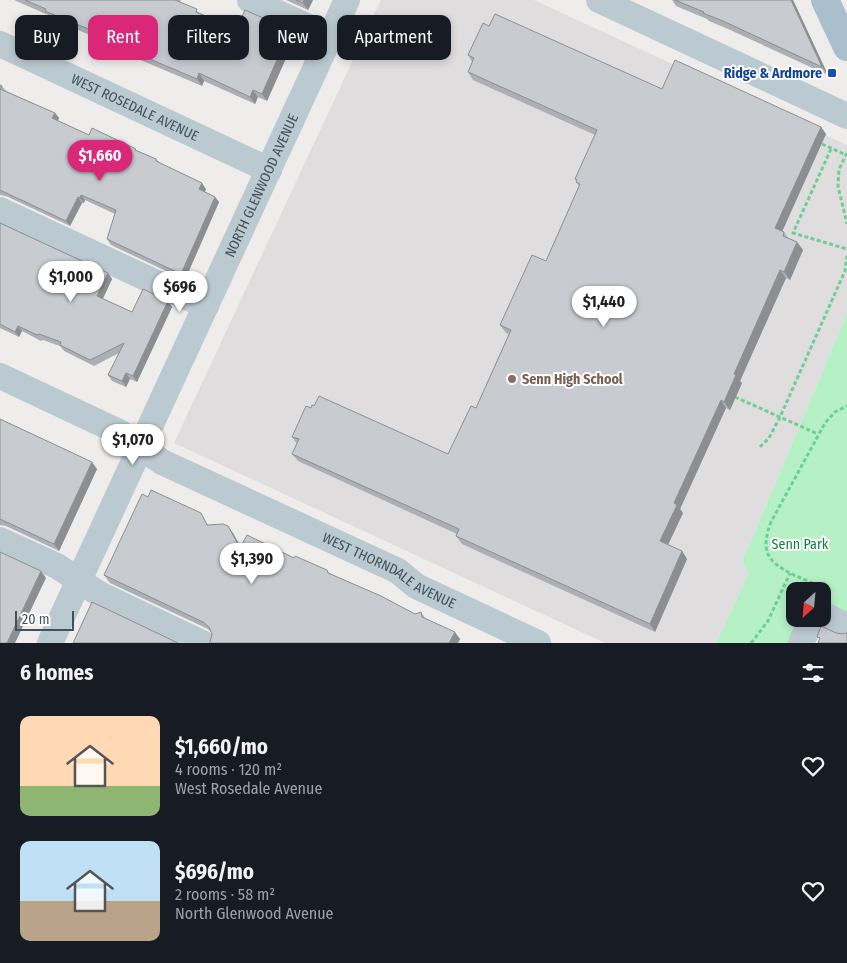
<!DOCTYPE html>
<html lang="en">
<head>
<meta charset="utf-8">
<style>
	:root { --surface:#171b24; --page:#242831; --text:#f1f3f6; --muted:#9ea1a6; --accent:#db2777 }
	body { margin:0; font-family:"Fira Sans Condensed",sans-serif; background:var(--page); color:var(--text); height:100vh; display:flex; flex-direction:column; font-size:19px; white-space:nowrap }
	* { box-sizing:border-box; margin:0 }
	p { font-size:16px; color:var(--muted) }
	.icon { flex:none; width:28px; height:28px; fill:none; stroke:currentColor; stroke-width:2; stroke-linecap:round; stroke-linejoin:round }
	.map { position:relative; height:643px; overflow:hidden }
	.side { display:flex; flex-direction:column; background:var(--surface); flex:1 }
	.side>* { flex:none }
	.top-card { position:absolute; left:15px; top:15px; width:500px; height:45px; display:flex; gap:10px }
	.needle { width:32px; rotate:206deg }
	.controls { position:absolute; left:786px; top:582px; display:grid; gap:10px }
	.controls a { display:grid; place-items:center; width:45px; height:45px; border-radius:10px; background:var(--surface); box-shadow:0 2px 8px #0003; font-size:25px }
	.scale { position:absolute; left:15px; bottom:12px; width:59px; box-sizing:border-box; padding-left:5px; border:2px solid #43525a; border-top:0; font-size:14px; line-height:18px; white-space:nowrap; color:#43525a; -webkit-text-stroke:4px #fff; paint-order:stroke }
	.price { position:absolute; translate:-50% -42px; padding:0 11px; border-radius:18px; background:#fff; color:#222; font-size:16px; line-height:32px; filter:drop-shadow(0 1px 2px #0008) }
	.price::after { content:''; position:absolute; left:50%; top:30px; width:15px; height:11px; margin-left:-8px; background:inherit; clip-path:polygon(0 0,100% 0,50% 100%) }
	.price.current { background:var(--accent); color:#fff }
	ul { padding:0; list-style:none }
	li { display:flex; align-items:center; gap:15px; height:125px; padding:0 20px }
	li span { display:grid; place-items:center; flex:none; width:140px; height:100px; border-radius:10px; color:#555 }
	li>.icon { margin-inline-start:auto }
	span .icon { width:60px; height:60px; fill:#fffc; stroke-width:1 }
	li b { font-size:21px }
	h2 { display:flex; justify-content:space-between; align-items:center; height:60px; padding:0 20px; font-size:21px }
	.tag { padding:0 18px; border-radius:10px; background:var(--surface); box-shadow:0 2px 8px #0003; font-size:18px; line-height:45px }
	.tag.current { background:var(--accent); color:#fff }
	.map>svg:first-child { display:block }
</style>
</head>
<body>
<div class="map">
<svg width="847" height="643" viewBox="0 0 847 643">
	<rect width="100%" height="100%" fill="#efecec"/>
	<path fill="#e0ddde" d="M381 0H534L847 145V314L742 562 749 573 716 643H605L174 443Z"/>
	<path fill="#b6f1c6" d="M847 314V619L823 608 822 591H795V619H805L793 643H716L749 573 742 562Z"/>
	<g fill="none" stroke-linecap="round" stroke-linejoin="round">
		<path stroke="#6cd094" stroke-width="3" stroke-dasharray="4 2.5" stroke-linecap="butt" d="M822 144 846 155
			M831 149 793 233 847 249
			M847 153 839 169 838 186 847 224
			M735 397 818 434
			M760 447 769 438 780 417 845 271 847 256
			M831 591C818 586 806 580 794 575 767 562 760 551 771 522L825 423 835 412 847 406
			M751 643 768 621 790 573"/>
		<g stroke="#bbc9d0" stroke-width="26">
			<path d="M250 0 330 37"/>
			<path d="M599 0 847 116"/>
			<path id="s1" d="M0 44 269 170"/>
			<path d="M0 210 206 306"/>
			<path id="s2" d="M0 376 119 432 162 462 398 571 416 586 538 643"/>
			<path d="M0 540 57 566 101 595 202 643"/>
			<path d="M822 614 847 626"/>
			<path id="s3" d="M50 643 347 0"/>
			<path d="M801 643 812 619"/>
		</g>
		<path stroke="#a9bfcd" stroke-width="28" d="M825 0 847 47"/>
	</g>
	<path fill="#acafb4" d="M14 0H181L180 2 200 13 236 29 295 38 267 101 258 97 255 104 204 81 202 86 131 56 101 43 98 38 50 19 48 15Z
		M286 0H313L308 10Z
		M672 0H793L828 75 728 29 709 21 707 19 676 6Z
		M489 26 662 89 821 127 826 134 782 232H784L788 238 797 242 803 250 790 280 786 278 740 381 742 383 730 410 726 408 680 509 683 513 668 545 682 551 687 559 655 632 462 544 456 536 457 534 298 461 292 454 297 444 292 437 311 408 448 454 476 408 509 334 506 333 500 325 546 261 579 186 575 179 595 135 473 80 468 72 472 62 468 55Z
		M0 85 2 86 6 91 55 113 59 118 58 121 89 135 138 151 156 159 159 162 206 189 205 192 215 197 219 202 185 280 111 245 107 239 115 214 85 200 84 203H82L70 226 6 196 0 195Z
		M0 223 108 273 112 279 103 299 132 312 168 301 172 307 137 382 130 379 126 387 112 381 108 375 119 353 94 366 64 351 60 346 43 340 41 341 22 331 19 337 0 328Z
		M0 419 97 469 59 551 6 526 0 525Z
		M148 497 201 513 208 525 233 533 241 547 294 558 327 570 329 573 415 614 421 612 425 618 460 639 458 643H209L210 642 212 634 211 632 208 629 110 583 104 575Z"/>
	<path fill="#8c8f92" d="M304 0H313L308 10 303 3Z
		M791 0H793L828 75 822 67Z
		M290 30 295 38 267 101 262 94Z
		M199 73 204 81 202 86 197 79Z
		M253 90 258 97 255 104 250 97Z
		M55 113 59 118 56 124 52 118Z
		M821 127 826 134 780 236 775 228Z
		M202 183 206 189 203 195 199 189Z
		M81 195 85 200 84 203 80 198Z
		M78 197 82 203 70 226 66 221Z
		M215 197 219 202 185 280 181 274Z
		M797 242 803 250 790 280 784 272Z
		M780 270 786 278 740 381 742 383 730 410 724 402 734 374Z
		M108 273 112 279 101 302 97 296Z
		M168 301 172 307 137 382 133 376Z
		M18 326 22 331 19 337 15 332Z
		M126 373 130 379 126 387 122 381Z
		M721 400 726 408 680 509 683 513 666 549 660 541 674 503Z
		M92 462 97 469 59 551 54 544Z
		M228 526 233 533 245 556 240 548Z
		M682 551 687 559 655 632 650 624Z
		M41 571 46 578 15 643H7Z
		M455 632 460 639 458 643H449Z"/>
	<path fill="#c8ccd1" stroke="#8c8f92" d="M25 0H175L197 9 196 12 236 29 245 10 290 30 262 94 253 90 250 97 199 73 197 79 126 49 96 36 98 33 45 11 46 9Z
		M296 0H304L303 3Z
		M675 0H791L822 67 723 21 703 13 704 12Z
		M495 14 662 89 675 60 821 127 775 228 784 232 783 236 797 242 784 272 780 270 734 374 736 375 724 402 721 400 674 503 677 505 660 541 682 551 650 624 456 536 459 529 292 454 299 439 292 437 306 406 311 408 312 405 314 406 319 396 448 454 471 406 476 408 511 330 500 325 532 255 546 261 580 184 576 182 577 180 575 179 597 130 468 72 474 58 468 55 483 23 489 26Z
		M0 85 2 86 0 89 55 113 52 118 89 135 92 128 136 149 135 150 156 159V161L202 183 199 189 215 197 181 274 107 239 116 210 81 195 80 198 78 197 66 221 0 190Z
		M0 223 108 273 97 296 132 312 143 289 168 301 133 376 126 373 122 381 108 375 124 343 90 360 60 345 61 342 39 334 37 335 18 326 15 332 0 324Z
		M0 419 92 462 54 544 0 519Z
		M151 490 201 513 207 525 223 524 228 526 240 548 247 535 294 558 295 556 327 570 328 573 381 596 415 614 421 612 422 617 455 632 449 643H209L210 642 212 634 209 627 203 622 104 575 142 494 148 497Z
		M0 552 41 571 7 643H0Z
		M92 602 178 643H73Z
		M821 626 836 633 843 634 847 633V643H818L820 638 817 637Z"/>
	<rect fill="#1a4fb4" stroke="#fff" stroke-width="2" x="827" y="68" width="10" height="10" rx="2.5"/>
	<circle fill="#8d6e63" stroke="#fff" stroke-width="2" cx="512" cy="379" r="5"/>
	<g text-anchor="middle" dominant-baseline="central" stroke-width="4" stroke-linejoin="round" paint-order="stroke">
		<g font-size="14" font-weight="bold" fill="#164399" stroke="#fff" text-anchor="end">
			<text x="822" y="73">Ridge &amp; Ardmore</text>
		</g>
		<g font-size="14" fill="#43525a" stroke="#fff">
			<text stroke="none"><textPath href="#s1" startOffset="149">WEST ROSEDALE AVENUE</textPath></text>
			<text stroke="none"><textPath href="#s3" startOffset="504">NORTH GLENWOOD AVENUE</textPath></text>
			<text stroke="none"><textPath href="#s2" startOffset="436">WEST THORNDALE AVENUE</textPath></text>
		</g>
		<g font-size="14" font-weight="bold" fill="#785e54" stroke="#fff" text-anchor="start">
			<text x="522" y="379">Senn High School</text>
		</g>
		<g font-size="14" fill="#117f3c" stroke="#fff">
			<text x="800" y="544">Senn Park</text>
		</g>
	</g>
</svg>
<div class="controls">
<a><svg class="needle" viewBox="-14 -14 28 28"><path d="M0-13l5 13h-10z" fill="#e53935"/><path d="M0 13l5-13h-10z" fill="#9ea1a6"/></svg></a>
</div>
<div class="scale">20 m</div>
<b class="price current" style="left:100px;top:182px">$1,660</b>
<b class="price" style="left:71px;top:303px">$1,000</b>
<b class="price" style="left:180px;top:313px">$696</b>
<b class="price" style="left:604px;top:328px">$1,440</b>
<b class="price" style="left:133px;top:466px">$1,070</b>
<b class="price" style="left:252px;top:585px">$1,390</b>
<div class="top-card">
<a class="tag">Buy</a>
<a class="tag current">Rent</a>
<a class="tag">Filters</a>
<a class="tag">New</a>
<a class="tag">Apartment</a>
</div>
</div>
<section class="side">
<h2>6 homes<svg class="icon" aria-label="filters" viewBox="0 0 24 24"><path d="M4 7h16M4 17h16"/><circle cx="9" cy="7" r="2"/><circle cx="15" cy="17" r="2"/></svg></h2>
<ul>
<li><span style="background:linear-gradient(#ffd9b3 70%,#8fb573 0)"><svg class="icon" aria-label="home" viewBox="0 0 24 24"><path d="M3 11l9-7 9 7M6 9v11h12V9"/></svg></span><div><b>$1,660/mo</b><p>4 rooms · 120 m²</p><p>West Rosedale Avenue</p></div><svg class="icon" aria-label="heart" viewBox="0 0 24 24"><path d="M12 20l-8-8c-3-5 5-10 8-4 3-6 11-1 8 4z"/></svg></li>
<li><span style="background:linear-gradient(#bfe0f5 60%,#b9a48a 0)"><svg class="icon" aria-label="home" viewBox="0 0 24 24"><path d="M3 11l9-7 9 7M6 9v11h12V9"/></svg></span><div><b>$696/mo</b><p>2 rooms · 58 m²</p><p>North Glenwood Avenue</p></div><svg class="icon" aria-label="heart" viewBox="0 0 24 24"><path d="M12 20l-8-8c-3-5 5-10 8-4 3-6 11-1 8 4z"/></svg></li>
</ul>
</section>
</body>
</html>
